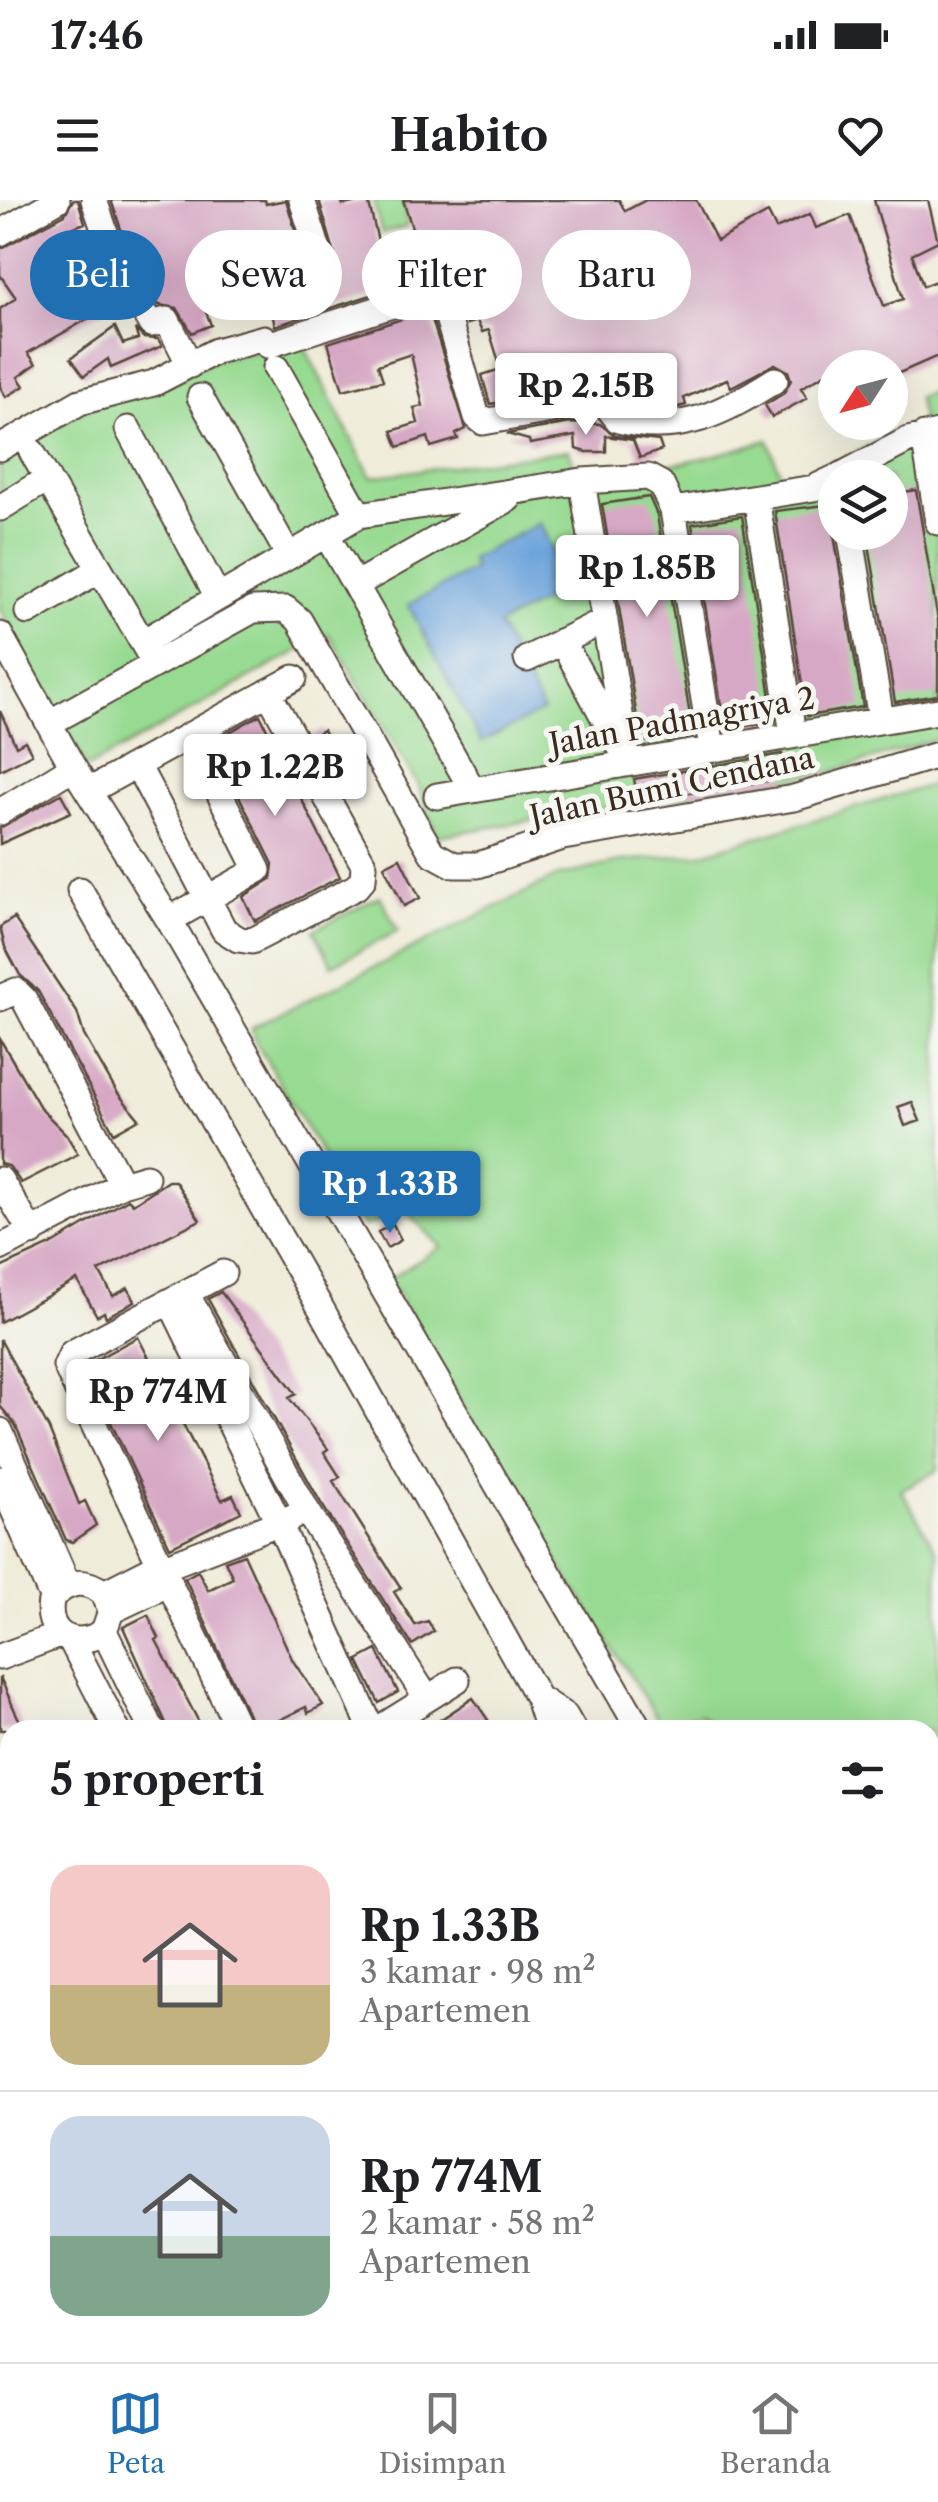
<!DOCTYPE html>
<html lang="id">
<head>
<meta charset="utf-8">
<style>
	:root { --surface:#fff; --page:#f2f2f2; --text:#202124; --muted:#757577; --line:#e0e0e0; --accent:#1f6fb2 }
	body { margin:0; font-family:"Libre Caslon Text",serif; background:var(--page); color:var(--text); height:100vh; display:flex; flex-direction:column; font-size:38px; white-space:nowrap }
	* { box-sizing:border-box; margin:0 }
	p { font-size:32px; color:var(--muted) }
	.icon { flex:none; width:55px; height:55px; fill:none; stroke:currentColor; stroke-width:2; stroke-linecap:round; stroke-linejoin:round }
	.map { position:relative; flex:1; overflow:hidden }
	.sheet { position:absolute; left:0px; top:1520px; width:940px; height:642px; display:flex; flex-direction:column; background:var(--surface); border-radius:30px 30px 0 0; box-shadow:0 10px 40px #0002 }
	.sheet>* { flex:none }
	.top-card { position:absolute; left:30px; top:30px; width:880px; height:90px; display:flex; gap:20px }
	.needle { width:65px; rotate:234deg }
	.buttons { position:absolute; left:818px; top:150px; display:grid; gap:20px }
	.buttons a { display:grid; place-items:center; width:90px; height:90px; border-radius:50%; background:var(--surface); box-shadow:0 10px 40px #0002; font-size:50px }
	.price { position:absolute; translate:-50% -85px; padding:0 22px; border-radius:10px; background:#fff; color:#222; font-size:32px; line-height:65px; filter:drop-shadow(0 2px 5px #0008) }
	.price::after { content:''; position:absolute; left:50%; top:60px; width:30px; height:22px; margin-left:-15px; background:inherit; clip-path:polygon(0 0,100% 0,50% 100%) }
	.price.current { background:var(--accent); color:#fff }
	ul { padding:0; list-style:none }
	li { display:flex; align-items:center; gap:30px; height:250px; padding:0 50px }
	li+li { border-top:2px solid var(--line) }
	li span { display:grid; place-items:center; flex:none; width:280px; height:200px; border-radius:30px; color:#555 }
	li>.icon { margin-inline-start:auto }
	span .icon { width:120px; height:120px; fill:#fffc; stroke-width:1 }
	li b { font-size:42px }
	h2 { display:flex; justify-content:space-between; align-items:center; height:120px; padding:0 50px; font-size:42px }
	.tag { padding:0 35px; border-radius:45px; background:var(--surface); box-shadow:0 10px 40px #0002; font-size:35px; line-height:90px }
	.tag.current { background:var(--accent); color:#fff }
	.status { display:flex; justify-content:space-between; align-items:center; height:70px; padding:0 50px; background:var(--surface); direction:ltr }
	.status svg { height:28px; fill:currentColor }
	header { display:flex; justify-content:space-between; align-items:center; height:130px; padding:0 50px; background:var(--surface); font-size:45px; font-weight:800 }
	.tabs { display:flex; justify-content:space-around; align-items:center; height:140px; border-top:2px solid var(--line); background:var(--surface); font-size:28px; color:var(--muted) }
	.tabs a { display:grid; justify-items:center; gap:5px }
	.tabs .current { color:var(--accent) }
	.map>svg:first-child { display:block }
</style>
</head>
<body>
<div class="status"><b>17:46</b><svg viewBox="0 0 49 12"><path d="M0 12V9h3v3zM5 12V6h3v6zM10 12V3h3v9zM15 12V0h3v12zM26 1h20v11H26zM47 4h2v5h-2z"/></svg></div>
<header><svg class="icon" aria-label="menu" viewBox="0 0 24 24"><path d="M4 6h16M4 12h16M4 18h16"/></svg>Habito<svg class="icon" aria-label="heart" viewBox="0 0 24 24"><path d="M12 20l-8-8c-3-5 5-10 8-4 3-6 11-1 8 4z"/></svg></header>
<div class="map">
<svg width="938" height="2162" viewBox="0 0 938 2162">
	<rect width="100%" height="100%" fill="#f6f6f2"/>
	<filter id="ink" filterUnits="userSpaceOnUse"><feTurbulence type="fractalNoise" baseFrequency=".01" numOctaves="2"/><feDisplacementMap in="SourceGraphic" scale="20" xChannelSelector="R" yChannelSelector="G"/><feConvolveMatrix kernelMatrix="1 2 1 2 8 2 1 2 1" color-interpolation-filters="sRGB"/></filter>
	<filter id="wash" filterUnits="userSpaceOnUse"><feTurbulence type="fractalNoise" baseFrequency=".0048" numOctaves="4" result="noise"/><feDisplacementMap in="SourceGraphic" scale="40" xChannelSelector="R" yChannelSelector="G"/><feGaussianBlur stdDeviation="2.25" result="paint"/><feColorMatrix in="noise" values="0 0 0 0 0 0 0 0 0 0 0 0 0 0 0 0 0 1.4 0 .05"/><feComposite in="paint" operator="in"/></filter>
	<g filter="url(#wash)">
		<rect width="100%" height="100%" fill="#f0ecda"/>
		<path fill="#97da91" stroke="#698258" stroke-width="2.5" fill-rule="evenodd" d="M373 0H403L407 26 382 33Z
			M302 142 371 277 569 250 575 270C651 272 696 262 768 240L784 284 797 282 922 220 917 197 938 190V539L831 572 437 636 419 587 329 434 87 568 0 410V257L84 210 219 158ZM835 278H890V332H835Z
			M938 583V1270L901 1290 938 1353V1750L930 1755V1530H716L700 1514 662 1526 494 1261 389 1079 441 1047 406 1011 364 1027 254 839 252 828 556 677 624 661 700 654Z
			M380 696 398 731 332 765 314 730Z"/>
		<path fill="#6ea4db" stroke="#54677c" stroke-width="2.5" d="M540 323 570 388 498 425 543 511 481 542 408 405 474 369 470 359Z"/>
		<g id="blocks">
			<path fill="#d7a8c5" d="M73 0H78L85 23 74 27 107 108 28 153 36 164 18 177 24 186 6 197 0 187V109L16 98 0 75V49L65 14Z
				M111 0H265L266 4 286 0 304 58 317 69 330 65 335 55 319 0H341L343 5 368 0 379 45 414 34 403 0H619L625 11 646 0H696L717 41 768 13 776 29 810 14 816 28 850 15 884 106 903 99 874 0H928L938 41 912 54 923 86 938 80V156L897 174 895 168H835L801 188 807 198 772 217 765 205 784 193 791 180 788 171 775 164 731 187 727 179 684 198 686 205 678 207 627 205 610 186 590 187 587 182 567 189 563 176 523 190 526 198 490 204 482 175 501 169 489 130 482 132 477 121 467 124 457 89 448 79 430 76 275 126 266 88 205 109 211 125 192 133 177 108 159 105 141 88Z
				M429 110 466 229 456 234 458 239 431 247 428 237 398 247 392 231 418 223 414 208 423 206 411 154 378 165 383 180 343 190 328 143Z
				M115 127 123 144 138 139 135 129 144 138 158 139 162 146 111 168 108 159 84 176 71 158Z
				M570 223 600 224 615 236 659 241 662 250 640 258 633 240 606 236V252H587L576 249 575 236 530 244 529 240 507 234Z
				M916 290 938 421V495L895 502 867 332H890V294Z
				M649 297 657 315 693 534 641 542 602 304Z
				M834 304V335L863 507 807 516 775 311Z
				M742 316 775 522 725 529 692 324Z
				M0 511 16 546 25 541 32 554 0 570Z
				M260 515 340 677 255 721 243 697 271 679 273 664 212 542Z
				M323 530 340 561 328 567 311 537Z
				M782 554 786 578 638 601 634 579Z
				M61 594 71 612 0 644V628Z
				M400 658 420 698 404 706 384 666Z
				M14 718 77 812 84 835 116 891 139 919 114 933 38 791 20 775 5 747 0 727Z
				M0 839 41 909 66 934 78 954 21 983 9 966 0 964Z
				M912 902 920 921 905 926 898 907Z
				M168 981H175L200 1020 99 1071 113 1096 128 1088 135 1101 106 1117 104 1112 97 1116 77 1080 0 1122V1068L51 1045 128 999 133 1004Z
				M393 1024 401 1040 387 1048 378 1032Z
				M221 1092 296 1194 289 1198 328 1249 324 1252 340 1277 333 1281 401 1388 394 1392 415 1425 428 1421 434 1431 412 1445 321 1303 208 1099Z
				M138 1137 222 1300 233 1295 241 1312 170 1347 84 1166Z
				M0 1139 49 1229 79 1304 85 1301 96 1325 72 1342 66 1340 15 1224 0 1206Z
				M244 1354 293 1461 323 1505 308 1513 306 1507 269 1525 272 1530H255L185 1378 198 1371 208 1390 233 1378 225 1361Z
				M148 1415 159 1438 156 1440 203 1530H169L123 1427Z
				M377 1450 398 1492 379 1503 358 1460Z
				M0 1477 15 1511 24 1530H0Z
				M473 1498 488 1520 474 1530H425Z"/>
		</g>
	</g>
	<g filter="url(#ink)">
		<use href="#blocks" fill-opacity="0" stroke="#56473a" stroke-width="2.5"/>
		<g fill="none" stroke-linecap="round" stroke-linejoin="round">
			<g stroke="#56473a" stroke-width="29">
				<path id="minor" d="M94 0 130 105 139 103 151 124 167 120 190 165
					M302 0 319 53
					M0 33 57 0
					M276 168 359 315
					M200 197 289 356
					M128 229 218 397
					M924 235 938 322
					M0 248 80 202 154 183 216 151 264 138 268 145 435 91 441 94 477 217 483 222 603 201 618 220C680 236 723 213 775 180
					M32 252 151 457
					M836 278 908 240 938 233
					M582 281 628 563
					M756 297 793 534
					M0 308 47 279
					M673 310 712 548
					M850 332 881 519
					M326 334 472 589
					M355 385 508 299
					M28 412 99 370
					M0 435 73 567 169 720 640 1530
					M562 441 619 545
					M143 442 359 315 582 281 648 277 661 284 673 310 814 288 835 278
					M527 459 605 420
					M49 523 253 410 286 409 299 420 432 653 454 665H478L563 637 794 598 938 555
					M137 565 224 730 238 739 252 741 356 687 363 679 364 665 268 492
					M89 591 294 478
					M437 596 938 511
					M0 612 73 567
					M80 690 323 1112 538 1498 548 1530
					M169 720 258 670 190 535
					M0 798 16 791 24 799 122 984
					M0 980 32 1033
					M0 1048 122 984 146 977
					M223 1073 72 1153 66 1166 239 1530
					M187 1095 307 1311 426 1497
					M171 1103 279 1323 372 1530
					M0 1231 67 1383
					M0 1279 52 1397
					M162 1368 293 1317
					M104 1393 161 1364
					M111 1411 170 1383
					M104 1431C75 1452 42 1434 52 1397 69 1381 84 1378 104 1393L111 1411 104 1431 152 1530
					M72 1442 117 1530
					M0 1457 59 1435
					M538 1498 565 1516 573 1530
					M377 1530 457 1480
					M0 1567 10 1588
					M0 1720 10 1715
					M930 1889 938 1885
					M930 2054 938 2071
					M0 2099 10 2094
					M0 2133 10 2129
					M930 2148 936 2162
					M324 2152 328 2162
					M351 2152 355 2162
					M673 2152 676 2162
					M797 2152 801 2162"/>
			</g>
			<use href="#minor" stroke="#fff" stroke-width="25"/>
		</g>
	</g>
	<g text-anchor="middle" dominant-baseline="central" stroke-width="10" stroke-linejoin="round" paint-order="stroke">
		<g font-size="30" fill="#3b2a1e" stroke="#f6f6f2">
			<text transform="translate(682 521) rotate(-10)">Jalan Padmagriya 2</text>
			<text transform="translate(672 587) rotate(-12)">Jalan Bumi Cendana</text>
		</g>
	</g>
</svg>
<div class="buttons">
<a><svg class="needle" viewBox="-14 -14 28 28"><path d="M0-13l5 13h-10z" fill="#e53935"/><path d="M0 13l5-13h-10z" fill="#757577"/></svg></a>
<a><svg class="icon" aria-label="layers" viewBox="0 0 24 24"><path d="M12 4l9 5-9 5-9-5zM3 14l9 5 9-5"/></svg></a>
</div>
<b class="price" style="left:586px;top:238px">Rp 2.15B</b>
<b class="price" style="left:647px;top:420px">Rp 1.85B</b>
<b class="price" style="left:275px;top:619px">Rp 1.22B</b>
<b class="price current" style="left:390px;top:1036px">Rp 1.33B</b>
<b class="price" style="left:158px;top:1244px">Rp 774M</b>
<div class="top-card">
<a class="tag current">Beli</a>
<a class="tag">Sewa</a>
<a class="tag">Filter</a>
<a class="tag">Baru</a>
</div>
<section class="sheet">
<h2>5 properti<svg class="icon" aria-label="filters" viewBox="0 0 24 24"><path d="M4 7h16M4 17h16"/><circle cx="9" cy="7" r="2"/><circle cx="15" cy="17" r="2"/></svg></h2>
<ul>
<li><span style="background:linear-gradient(#f6c9c9 60%,#c2b280 0)"><svg class="icon" aria-label="home" viewBox="0 0 24 24"><path d="M3 11l9-7 9 7M6 9v11h12V9"/></svg></span><div><b>Rp 1.33B</b><p>3 kamar · 98 m²</p><p>Apartemen</p></div></li>
<li><span style="background:linear-gradient(#c9d6e8 60%,#7fa58c 0)"><svg class="icon" aria-label="home" viewBox="0 0 24 24"><path d="M3 11l9-7 9 7M6 9v11h12V9"/></svg></span><div><b>Rp 774M</b><p>2 kamar · 58 m²</p><p>Apartemen</p></div></li>
</ul>
</section>
</div>
<nav class="tabs">
<a class="current"><svg class="icon" aria-label="map" viewBox="0 0 24 24"><path d="M3 6l6-2 6 2 6-2v14l-6 2-6-2-6 2zM9 4v14M15 6v14"/></svg>Peta</a>
<a><svg class="icon" aria-label="saved" viewBox="0 0 24 24"><path d="M7 4h10v16l-5-4-5 4z"/></svg>Disimpan</a>
<a><svg class="icon" aria-label="home" viewBox="0 0 24 24"><path d="M3 11l9-7 9 7M6 9v11h12V9"/></svg>Beranda</a>
</nav>
</body>
</html>
